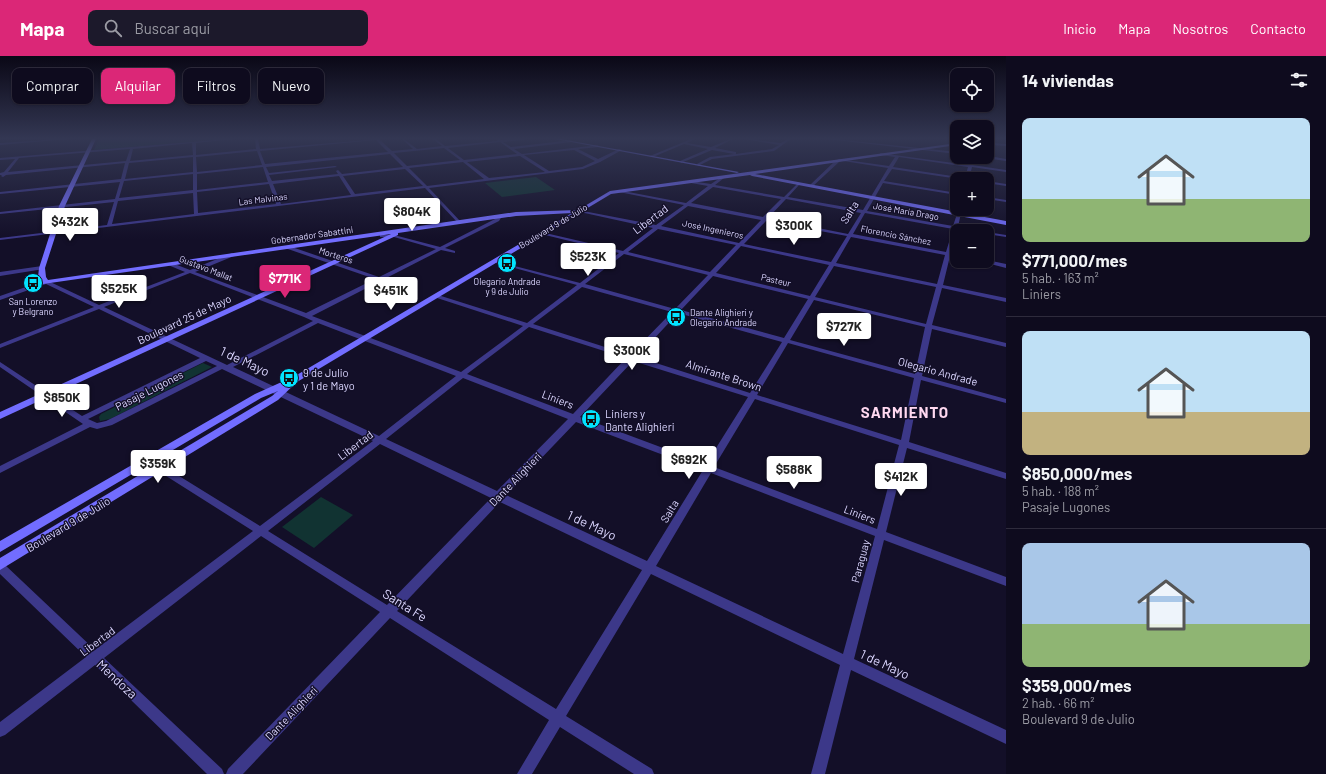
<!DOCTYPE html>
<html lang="es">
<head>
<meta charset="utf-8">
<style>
	:root { --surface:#0e0b1e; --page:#1c192b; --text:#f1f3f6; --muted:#9b9ba4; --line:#2e2b3c; --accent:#db2777 }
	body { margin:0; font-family:Barlow,sans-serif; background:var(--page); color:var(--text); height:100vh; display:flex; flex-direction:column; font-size:15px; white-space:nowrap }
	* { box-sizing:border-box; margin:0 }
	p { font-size:13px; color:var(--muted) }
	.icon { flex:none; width:22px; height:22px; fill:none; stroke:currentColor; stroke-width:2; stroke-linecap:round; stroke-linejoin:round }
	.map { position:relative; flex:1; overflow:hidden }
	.side { display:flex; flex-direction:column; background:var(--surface); width:320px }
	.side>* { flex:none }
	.guide { position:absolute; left:12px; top:12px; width:380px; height:36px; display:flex; gap:8px }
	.controls { position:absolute; left:950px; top:12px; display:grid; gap:8px }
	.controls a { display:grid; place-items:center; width:44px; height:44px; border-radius:8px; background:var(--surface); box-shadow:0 1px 3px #0004,0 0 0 1px var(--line); font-size:20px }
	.price { position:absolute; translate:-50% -34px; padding:0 9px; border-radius:4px; background:#fff; color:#222; font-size:13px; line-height:26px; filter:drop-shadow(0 1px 2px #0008) }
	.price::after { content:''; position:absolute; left:50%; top:24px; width:12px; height:9px; margin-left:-6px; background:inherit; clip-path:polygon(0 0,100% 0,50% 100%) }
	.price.on { background:var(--accent); color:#fff }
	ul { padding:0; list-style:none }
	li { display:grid; align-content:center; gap:8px; height:212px; padding:0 16px }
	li+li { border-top:1px solid var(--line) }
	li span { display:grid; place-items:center; height:124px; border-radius:8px; color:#555 }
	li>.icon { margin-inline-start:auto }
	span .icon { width:72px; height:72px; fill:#fffc; stroke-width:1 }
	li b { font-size:17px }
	h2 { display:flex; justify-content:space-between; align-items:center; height:48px; padding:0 16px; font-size:17px }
	.pill { padding:0 14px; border-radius:8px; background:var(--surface); box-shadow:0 1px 3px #0004,0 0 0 1px var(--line); font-size:14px; line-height:36px }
	.pill.on { background:var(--accent); color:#fff }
	header { display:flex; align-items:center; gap:24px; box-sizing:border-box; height:56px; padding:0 20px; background:var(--accent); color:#fff }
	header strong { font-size:19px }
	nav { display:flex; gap:22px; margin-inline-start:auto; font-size:14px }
	.search { width:280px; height:36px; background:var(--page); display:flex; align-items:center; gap:10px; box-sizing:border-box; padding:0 14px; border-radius:8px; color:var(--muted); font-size:15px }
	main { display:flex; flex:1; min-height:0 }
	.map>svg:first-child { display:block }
</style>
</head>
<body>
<header>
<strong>Mapa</strong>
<div class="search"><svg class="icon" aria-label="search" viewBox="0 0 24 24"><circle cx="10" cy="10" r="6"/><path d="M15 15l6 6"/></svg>Buscar aquí</div>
<nav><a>Inicio</a><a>Mapa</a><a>Nosotros</a><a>Contacto</a></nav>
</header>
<main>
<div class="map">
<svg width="1006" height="718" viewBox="0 0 1006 718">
	<rect width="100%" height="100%" fill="#130f28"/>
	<path fill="#113332" d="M99 83H224L94 94Z
		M536 121 555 134 502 141 485 127Z
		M203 307 212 311 110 363 100 365 99 361 101 358Z
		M321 441 353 459 314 492 282 471Z"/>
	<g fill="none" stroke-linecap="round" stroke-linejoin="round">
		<path fill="#3c3889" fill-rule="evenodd" d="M60 83H69L0 89V87Z
			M226 83H234L196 87V99L256 93 255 83H258L260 93 379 83 392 95 413 93 402 83H404L417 93 442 90 433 83H436L445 90 497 85 498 83 501 84 524 83 523 84 503 86 511 91 571 84 572 86 514 93 522 98 598 89 599 91 578 93 598 103 619 93 622 94 600 106 583 113 429 132 460 165V167H458L425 132 0 184V182L107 169 114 146 0 158V156L115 143 120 126 0 138V136L121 123 125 107 6 119 3 121 1 120 2 119H0V117L4 116 15 103 0 104V102ZM376 84 388 96 265 108 260 95ZM500 86 517 98 464 104 448 92ZM192 87 193 99 130 105 133 93ZM444 92 460 104 407 110 394 97ZM130 93 126 105 8 116 19 102ZM574 94 595 105 582 111 549 115 524 99ZM257 95 262 109 197 116 196 101ZM390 98 403 111 342 118 338 114 336 115 338 118 272 125 269 119 337 111 335 110 269 117 266 111ZM520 100 545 116 489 122 467 106ZM193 101V116L125 123 129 107ZM463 106 484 123 427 130 409 112ZM263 111 268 126 197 134V118ZM405 113 423 130 355 138 343 120ZM193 118V134L119 142 124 125ZM339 120 351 139 281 148 273 128ZM269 128 276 148 198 157 197 136ZM193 137 194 158 112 168 118 145Z
			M691 83H695L687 87 711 91 730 83H733L715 92 736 96V98L772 93 779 89 750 84 749 83 781 87 787 83H791L774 95 712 103 698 110 697 108 710 101 734 98 712 94 681 107 680 105 708 93 684 88 653 101 650 100Z
			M827 83H834L957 96V98Z
			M987 83H993V87L1006 88V90L992 89 989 100 1006 103V105L985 102 987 101 989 88H987V86H990V85L987 84Z
			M880 97 968 109 970 101H974L972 109 1006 114V116L972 111 969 123H959L892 113 884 125 957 137V139L883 127 867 155 953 170 957 158 961 157 958 171 977 175 957 173 951 197 957 198V202L950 200 943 229 1006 242V246L942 232 932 269 1006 287V291L932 273 922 320 1006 343V347L921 324 909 386 1006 417V423L907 392 886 476 1006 521V530L884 484 854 603 1006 674V688L851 614 825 718H811L840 609 651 518 566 660 652 713 654 718H634L560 671 532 718H517L549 664 390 562 243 718H226L228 713 380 556 261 480 104 602 222 713 224 718H207L95 609 5 679 0 681V666L86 601 0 518V507L4 508 95 594 253 475 144 406 143 404 144 402H150L260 470 373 385 222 313 112 369 97 373 90 371 0 417V410L83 368 0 311V306L82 360 200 302 99 253 0 292V288L94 251 46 228 0 244V240L46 224 99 249 185 216 168 209V207H172L190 214 232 197 235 199 234 200 195 216 306 257 375 223 285 192V190H289L379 221 436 193 394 181H380V179H394L440 191 495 163 498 159H502V160L499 165 445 192 455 195V197L441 194 312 260 461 316 523 270 434 241V239H438L527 267 577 229 492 206V204L580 227 619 197 541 178V176L623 195 653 172 580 156 578 155V154L656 169 684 149 619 136H618V134L686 147 708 130 691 127V125L711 128 723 120 724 122 715 129 784 141 798 127 799 129 788 141 863 154 888 112 837 104 839 103 889 110 895 101 881 99ZM899 101 968 111 965 122 893 111ZM713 131 781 143 763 161 691 147ZM786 143 861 157 848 178 768 162ZM688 150 761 164 739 187 661 170ZM865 157 953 173 946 196 853 178ZM766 165 847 180 831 206 744 188ZM658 173 736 189 710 216 628 196ZM851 181 945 199 937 228 836 207ZM741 190 829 209 810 240 716 217ZM624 198 708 219 675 253 585 228ZM834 210 936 231 926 268 815 241ZM190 217 304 261 313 265 227 309 104 251ZM713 220 808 243 784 282 681 254ZM582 231 672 256 630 299 533 268ZM814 244 925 271 915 318 790 284ZM678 257 782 286 750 337 637 301ZM318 267 456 320 379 380 233 311ZM529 271 626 302 573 358 467 318ZM788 287 914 322 901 384 757 339ZM206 305 217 310 106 365 97 367 88 363ZM633 305 748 341 706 408 580 361ZM463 322 568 363 497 435 386 383ZM755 343 899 389 877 473 714 411ZM576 366 703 414 647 505 506 439ZM380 388 491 442 387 549 268 475ZM711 417 875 480 843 598 656 510ZM500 446 642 514 556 653 397 555Z
			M833 104 839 106 812 131H810V129L834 106Z
			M987 125 1006 128V130L987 127Z
			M987 141 1006 144V146L987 143Z
			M987 176 1006 179V181L987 178Z
			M987 204 1006 208V212L979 205Z
			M42 210 45 212 44 213 0 220V216Z"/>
		<path fill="#726dff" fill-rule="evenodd" d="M92 83H96L65 150 45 212 46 221 48 224 516 156 578 154 610 135 957 87V89L755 118 1006 165V169L752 120 750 119 611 138 297 326 278 344 0 514V502L272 340 278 335 261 342 0 496V485L255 338 295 320 572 157 516 160 398 177V179L0 363V356L391 178 43 228 38 221 39 212 59 150Z
			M555 83H561L739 116 737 117Z"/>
	</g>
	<linearGradient id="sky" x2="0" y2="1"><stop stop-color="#0a0816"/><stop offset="0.45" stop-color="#333753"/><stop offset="1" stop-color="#333753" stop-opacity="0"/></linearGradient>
	<rect width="1006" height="183" fill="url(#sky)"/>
	<defs>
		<g id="bus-disc" transform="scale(1)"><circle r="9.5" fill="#02e3ff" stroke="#130f28"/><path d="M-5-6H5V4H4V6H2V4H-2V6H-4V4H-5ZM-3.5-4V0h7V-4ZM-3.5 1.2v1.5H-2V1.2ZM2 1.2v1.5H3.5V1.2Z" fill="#111"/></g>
	</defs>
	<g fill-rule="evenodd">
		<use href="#bus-disc" x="507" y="207"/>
		<use href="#bus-disc" x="33" y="227"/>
		<use href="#bus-disc" x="676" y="261"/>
		<use href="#bus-disc" x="289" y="322"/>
		<use href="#bus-disc" x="591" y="363"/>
	</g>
	<g text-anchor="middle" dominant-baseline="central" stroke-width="3" stroke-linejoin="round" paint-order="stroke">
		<g font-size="9" fill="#dbd6ff" stroke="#130f28">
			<text transform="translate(263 143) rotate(-7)">Las Malvinas</text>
			<text transform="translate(906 155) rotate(10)">José María Drago</text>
			<text transform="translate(553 170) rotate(-31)">Boulevard 9 de Julio</text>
			<text transform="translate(713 173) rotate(12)">José Ingenieros</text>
			<text transform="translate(312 179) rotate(-8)">Gobernador Sabattini</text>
			<text transform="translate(896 179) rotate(11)">Florencio Sánchez</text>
			<text transform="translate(336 199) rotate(18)">Morteros</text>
			<text transform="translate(206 212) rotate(21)">Gustavo Mallat</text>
			<text transform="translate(776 224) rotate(13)">Pasteur</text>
		</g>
		<g font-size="9" fill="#dbd6ff" stroke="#130f28">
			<text x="507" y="225">Olegario Andrade<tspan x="507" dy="10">y 9 de Julio</tspan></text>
			<text x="33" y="245">San Lorenzo<tspan x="33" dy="10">y Belgrano</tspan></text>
			<text x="690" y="256" text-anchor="start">Dante Alighieri y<tspan x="690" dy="10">Olegario Andrade</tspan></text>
		</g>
		<g font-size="11" fill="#dbd6ff" stroke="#130f28">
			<text transform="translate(849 156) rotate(-58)">Salta</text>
			<text transform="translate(650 163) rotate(-37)">Libertad</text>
			<text transform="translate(184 263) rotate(-25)">Boulevard 25 de Mayo</text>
			<text transform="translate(938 315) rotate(15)">Olegario Andrade</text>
			<text transform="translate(724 319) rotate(18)">Almirante Brown</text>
			<text transform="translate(149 334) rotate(-27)">Pasaje Lugones</text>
			<text transform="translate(558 343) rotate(21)">Liniers</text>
			<text transform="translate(355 389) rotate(-37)">Libertad</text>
			<text transform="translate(515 423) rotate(-46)">Dante Alighieri</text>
			<text transform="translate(669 455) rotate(-59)">Salta</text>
			<text transform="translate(860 458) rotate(21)">Liniers</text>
			<text transform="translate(68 468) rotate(-31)">Boulevard 9 de Julio</text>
			<text transform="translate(860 505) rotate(-75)">Paraguay</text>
			<text transform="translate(97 585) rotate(-37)">Libertad</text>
			<text transform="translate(291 657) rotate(-46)">Dante Alighieri</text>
		</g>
		<g font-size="11" fill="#dbd6ff" stroke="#130f28" text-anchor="start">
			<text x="303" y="316">9 de Julio<tspan x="303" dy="13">y 1 de Mayo</tspan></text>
			<text x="605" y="357">Liniers y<tspan x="605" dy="13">Dante Alighieri</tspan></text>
		</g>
		<g font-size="13" fill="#dbd6ff" stroke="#130f28">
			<text transform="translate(245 305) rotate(25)">1 de Mayo</text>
			<text transform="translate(592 469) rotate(25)">1 de Mayo</text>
			<text transform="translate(405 549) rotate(32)">Santa Fe</text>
			<text transform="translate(885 608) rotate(25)">1 de Mayo</text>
			<text transform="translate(117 623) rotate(43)">Mendoza</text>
		</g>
		<g font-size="15" font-weight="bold" letter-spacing="1" fill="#ffd8f0" stroke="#130f28">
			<text x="905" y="356">SARMIENTO</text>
		</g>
	</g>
</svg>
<div class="controls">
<a><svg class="icon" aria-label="locate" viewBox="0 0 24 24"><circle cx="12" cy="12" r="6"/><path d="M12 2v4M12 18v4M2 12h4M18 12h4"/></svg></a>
<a><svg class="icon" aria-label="layers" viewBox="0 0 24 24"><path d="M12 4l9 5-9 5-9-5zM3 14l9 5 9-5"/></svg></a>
<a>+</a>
<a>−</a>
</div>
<b class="price" style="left:412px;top:176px">$804K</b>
<b class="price" style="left:70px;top:186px">$432K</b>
<b class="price" style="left:794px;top:190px">$300K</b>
<b class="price" style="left:588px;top:221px">$523K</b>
<b class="price on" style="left:285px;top:243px">$771K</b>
<b class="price" style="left:119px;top:253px">$525K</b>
<b class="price" style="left:391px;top:255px">$451K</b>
<b class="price" style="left:844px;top:291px">$727K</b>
<b class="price" style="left:632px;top:315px">$300K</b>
<b class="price" style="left:62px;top:362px">$850K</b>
<b class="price" style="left:689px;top:424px">$692K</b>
<b class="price" style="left:158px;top:428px">$359K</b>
<b class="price" style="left:794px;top:434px">$588K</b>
<b class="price" style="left:901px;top:441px">$412K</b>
<div class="guide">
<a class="pill">Comprar</a>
<a class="pill on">Alquilar</a>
<a class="pill">Filtros</a>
<a class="pill">Nuevo</a>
</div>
</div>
<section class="side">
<h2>14 viviendas<svg class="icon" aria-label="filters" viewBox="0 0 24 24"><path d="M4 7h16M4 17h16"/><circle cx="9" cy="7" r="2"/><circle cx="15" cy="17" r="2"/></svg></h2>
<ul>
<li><span style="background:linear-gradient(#bfe0f5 65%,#8fb573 0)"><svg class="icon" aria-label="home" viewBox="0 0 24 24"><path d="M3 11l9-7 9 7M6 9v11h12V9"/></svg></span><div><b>$771,000/mes</b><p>5 hab. · 163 m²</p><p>Liniers</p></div></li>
<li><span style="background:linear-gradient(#bfe0f5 65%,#c2b280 0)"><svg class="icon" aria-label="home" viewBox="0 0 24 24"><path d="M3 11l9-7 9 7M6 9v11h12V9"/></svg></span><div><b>$850,000/mes</b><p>5 hab. · 188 m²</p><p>Pasaje Lugones</p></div></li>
<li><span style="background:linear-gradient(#a9c7e8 65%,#8fb573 0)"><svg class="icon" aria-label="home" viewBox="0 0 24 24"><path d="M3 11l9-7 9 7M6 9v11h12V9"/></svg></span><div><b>$359,000/mes</b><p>2 hab. · 66 m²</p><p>Boulevard 9 de Julio</p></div></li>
</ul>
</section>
</main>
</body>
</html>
